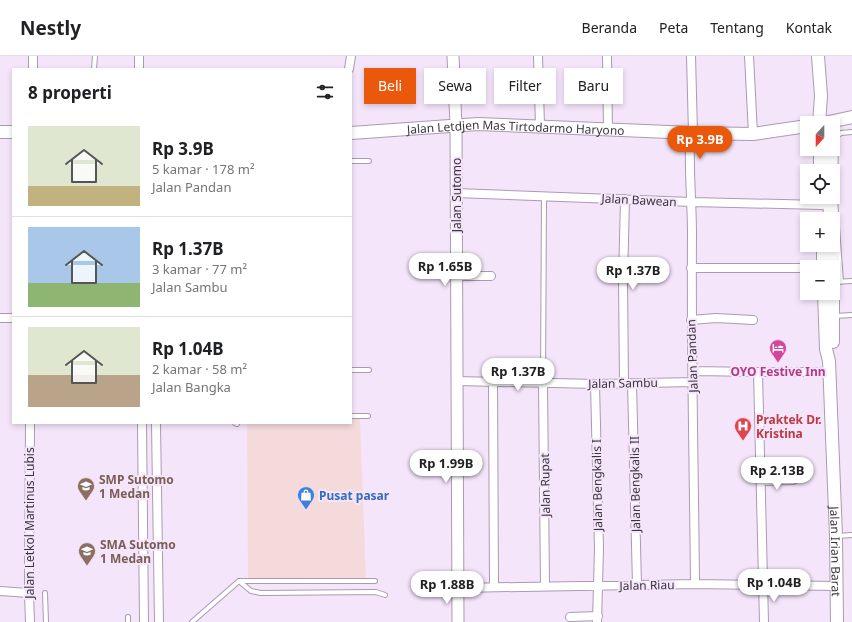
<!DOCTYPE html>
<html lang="id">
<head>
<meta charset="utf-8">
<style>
	:root { --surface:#fff; --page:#f2f2f2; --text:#202124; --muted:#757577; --line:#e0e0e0; --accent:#ea580c }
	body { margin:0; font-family:"Noto Sans",sans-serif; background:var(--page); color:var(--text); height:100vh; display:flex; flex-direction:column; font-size:15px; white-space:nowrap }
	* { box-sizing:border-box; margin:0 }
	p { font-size:13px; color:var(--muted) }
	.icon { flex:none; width:22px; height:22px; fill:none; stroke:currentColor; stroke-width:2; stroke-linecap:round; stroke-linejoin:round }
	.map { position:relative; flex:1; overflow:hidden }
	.drawer { position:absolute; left:12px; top:12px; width:340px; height:356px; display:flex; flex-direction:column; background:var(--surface); border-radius:0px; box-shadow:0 2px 6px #0003 }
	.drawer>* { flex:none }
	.hud { position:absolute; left:364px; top:12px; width:380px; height:36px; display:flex; gap:8px }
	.needle { width:26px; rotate:201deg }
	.fabs { position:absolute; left:800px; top:60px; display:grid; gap:8px }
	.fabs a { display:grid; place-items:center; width:40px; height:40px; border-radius:0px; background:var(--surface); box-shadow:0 2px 6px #0003; font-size:20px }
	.price { position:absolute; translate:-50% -34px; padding:0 9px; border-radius:14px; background:#fff; color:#222; font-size:13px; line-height:26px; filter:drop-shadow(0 1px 2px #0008) }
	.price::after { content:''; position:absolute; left:50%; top:24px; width:12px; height:9px; margin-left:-6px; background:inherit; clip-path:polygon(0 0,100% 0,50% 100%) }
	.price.active { background:var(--accent); color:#fff }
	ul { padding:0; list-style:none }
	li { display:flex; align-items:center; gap:12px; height:100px; padding:0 16px }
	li+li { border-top:1px solid var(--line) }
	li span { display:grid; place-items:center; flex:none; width:112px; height:80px; border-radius:0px; color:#555 }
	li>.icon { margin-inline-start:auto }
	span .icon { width:48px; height:48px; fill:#fffc; stroke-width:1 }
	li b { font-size:17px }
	h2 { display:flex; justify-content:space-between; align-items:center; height:48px; padding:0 16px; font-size:17px }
	.chip { padding:0 14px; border-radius:0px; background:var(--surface); box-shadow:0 2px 6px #0003; font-size:14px; line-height:36px }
	.chip.active { background:var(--accent); color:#fff }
	header { display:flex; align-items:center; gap:24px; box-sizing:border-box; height:56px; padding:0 20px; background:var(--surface); border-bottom:1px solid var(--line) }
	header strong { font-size:19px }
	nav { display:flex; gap:22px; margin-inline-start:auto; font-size:14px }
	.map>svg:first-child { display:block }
</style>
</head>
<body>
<header>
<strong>Nestly</strong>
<nav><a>Beranda</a><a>Peta</a><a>Tentang</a><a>Kontak</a></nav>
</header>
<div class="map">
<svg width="852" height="566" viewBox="0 0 852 566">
	<rect width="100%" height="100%" fill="#f5e5fb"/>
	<path fill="#f5dadc" d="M351 361H360L366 523H248L247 367H351Z"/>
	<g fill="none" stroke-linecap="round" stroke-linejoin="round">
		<g stroke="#aa9bb0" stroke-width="6">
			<path id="service" d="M94 13 95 0
				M351 105H369
				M821 143H835L836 81 841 77 852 76
				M835 143 841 226
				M833 226 852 225
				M834 260 852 259
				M351 314H369
				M543 327 544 140
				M351 360H368
				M235 367 237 368
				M837 480 852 479
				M239 525 251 535 261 537 376 536 385 539
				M45 537 46 566
				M128 561V566
				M192 566 239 525H375"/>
		</g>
		<g stroke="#aa9bb0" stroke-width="10">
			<path id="minor" d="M33 0V13
				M538 0 540 70
				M607 0 608 74
				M691 0 693 77
				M749 0 753 78
				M139 13V0
				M349 13 351 0
				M682 77 690 83V88C689 117 692 149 692 179 691 295 694 412 695 528
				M456 137 692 146 822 149
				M691 212H807
				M457 220H491
				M0 262H13
				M691 264 716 262 753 264
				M693 315 758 316H830
				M758 316 764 566
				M457 325 597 328 693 326
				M493 325 494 531
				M543 327 545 530
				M632 327 637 529
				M595 328 599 493 597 566
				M624 328 623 225 625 143
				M142 367 144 566
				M156 367 159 566
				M761 425 793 424
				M458 532 695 528 836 530
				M0 535 29 537
				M570 561 598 560
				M30 566 29 537 30 367"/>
		</g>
		<g stroke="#aa9bb0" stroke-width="13">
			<path id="secondary" d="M453 0 456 70 458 566"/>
		</g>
		<g stroke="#aa9bb0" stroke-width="14">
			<g id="primary">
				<path d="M818 0 821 40 819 67"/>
				<path d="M824 67 852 61"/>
				<path d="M0 76H13"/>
				<path id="s1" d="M351 77 478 68 693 77 753 78 807 70"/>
				<path d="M820 93V115"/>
				<path d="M829 115V93"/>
				<path d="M829 141 830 163"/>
				<path d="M823 189V211"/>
				<path d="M831 189 832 211"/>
				<path id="s2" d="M824 237 826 293 829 305 836 480 837 566"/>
				<path d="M833 237V286"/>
			</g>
		</g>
		<use href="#service" stroke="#fff" stroke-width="4"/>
		<use href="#minor" stroke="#fff" stroke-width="8"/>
		<use href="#secondary" stroke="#fff" stroke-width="11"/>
		<use href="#primary" stroke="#fff" stroke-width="12"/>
	</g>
	<defs>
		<g id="hotel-pin" transform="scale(0.9)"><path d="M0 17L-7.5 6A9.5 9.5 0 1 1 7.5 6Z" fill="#d1479c" stroke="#f5e5fb"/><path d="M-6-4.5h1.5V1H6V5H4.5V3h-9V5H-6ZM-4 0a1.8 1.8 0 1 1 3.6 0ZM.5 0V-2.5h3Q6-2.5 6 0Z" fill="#fff"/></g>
		<g id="hospital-pin" transform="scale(0.9)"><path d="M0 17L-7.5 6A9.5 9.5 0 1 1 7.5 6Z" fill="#e0444e" stroke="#f5e5fb"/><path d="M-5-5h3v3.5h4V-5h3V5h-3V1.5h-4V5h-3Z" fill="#fff"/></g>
		<g id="school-pin" transform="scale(0.9)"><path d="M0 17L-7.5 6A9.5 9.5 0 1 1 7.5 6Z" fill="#8d6e63" stroke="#f5e5fb"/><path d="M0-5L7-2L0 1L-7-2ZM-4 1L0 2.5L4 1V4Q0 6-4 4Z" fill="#fff"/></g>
		<g id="shop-pin" transform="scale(0.9)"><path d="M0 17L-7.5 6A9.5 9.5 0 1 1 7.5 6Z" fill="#3f7fe0" stroke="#f5e5fb"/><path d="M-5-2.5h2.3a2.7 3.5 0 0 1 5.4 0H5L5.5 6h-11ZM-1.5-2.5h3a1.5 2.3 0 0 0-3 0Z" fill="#fff"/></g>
	</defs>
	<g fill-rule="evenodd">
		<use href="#hotel-pin" x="778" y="292"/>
		<use href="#hospital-pin" x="743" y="370"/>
		<use href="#school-pin" x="86" y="430"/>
		<use href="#shop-pin" x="306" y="439"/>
		<use href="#school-pin" x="87" y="495"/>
	</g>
	<g text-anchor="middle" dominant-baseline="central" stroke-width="4" stroke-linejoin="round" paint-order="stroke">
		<g font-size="12" fill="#3b353d" stroke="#f5e5fb">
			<text stroke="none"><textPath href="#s1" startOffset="165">Jalan Letdjen Mas Tirtodarmo Haryono</textPath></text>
			<text transform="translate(456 139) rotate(-90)">Jalan Sutomo</text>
			<text transform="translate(639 144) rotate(3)">Jalan Bawean</text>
			<text transform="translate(692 300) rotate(-92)">Jalan Pandan</text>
			<text transform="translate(623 327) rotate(-1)">Jalan Sambu</text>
			<text transform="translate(635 428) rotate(-91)">Jalan Bengkalis II</text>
			<text transform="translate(545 429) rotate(-91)">Jalan Rupat</text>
			<text transform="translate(597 429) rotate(-91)">Jalan Bengkalis I</text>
			<text transform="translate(29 467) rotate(-90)">Jalan Letkol Martinus Lubis</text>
			<text stroke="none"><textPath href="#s2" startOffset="259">Jalan Irian Barat</textPath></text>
			<text transform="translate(647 529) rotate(-1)">Jalan Riau</text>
		</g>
		<g font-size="12" font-weight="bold" fill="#b23c85" stroke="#f5e5fb">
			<text x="778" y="315">OYO Festive Inn</text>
		</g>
		<g font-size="12" font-weight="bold" fill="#be3a42" stroke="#f5e5fb" text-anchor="start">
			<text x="756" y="363">Praktek Dr.<tspan x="756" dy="14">Kristina</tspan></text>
		</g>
		<g font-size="12" font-weight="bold" fill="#785e54" stroke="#f5e5fb" text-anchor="start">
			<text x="99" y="423">SMP Sutomo<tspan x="99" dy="14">1 Medan</tspan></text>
			<text x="100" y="488">SMA Sutomo<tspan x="100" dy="14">1 Medan</tspan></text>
		</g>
		<g font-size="12" font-weight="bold" fill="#366cbe" stroke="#f5e5fb" text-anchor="start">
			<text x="319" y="439">Pusat pasar</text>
		</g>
	</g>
</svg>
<div class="fabs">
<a><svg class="needle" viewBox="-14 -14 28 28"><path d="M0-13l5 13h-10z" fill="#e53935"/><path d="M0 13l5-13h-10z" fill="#757577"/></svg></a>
<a><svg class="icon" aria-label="locate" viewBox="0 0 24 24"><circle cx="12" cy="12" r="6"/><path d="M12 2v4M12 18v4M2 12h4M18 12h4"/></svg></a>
<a>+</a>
<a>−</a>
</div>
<b class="price active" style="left:700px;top:104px">Rp 3.9B</b>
<b class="price" style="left:445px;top:231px">Rp 1.65B</b>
<b class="price" style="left:633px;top:235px">Rp 1.37B</b>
<b class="price" style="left:518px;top:336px">Rp 1.37B</b>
<b class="price" style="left:446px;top:428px">Rp 1.99B</b>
<b class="price" style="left:777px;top:435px">Rp 2.13B</b>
<b class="price" style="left:774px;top:547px">Rp 1.04B</b>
<b class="price" style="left:447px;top:549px">Rp 1.88B</b>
<div class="hud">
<a class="chip active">Beli</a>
<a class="chip">Sewa</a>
<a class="chip">Filter</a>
<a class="chip">Baru</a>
</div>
<section class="drawer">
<h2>8 properti<svg class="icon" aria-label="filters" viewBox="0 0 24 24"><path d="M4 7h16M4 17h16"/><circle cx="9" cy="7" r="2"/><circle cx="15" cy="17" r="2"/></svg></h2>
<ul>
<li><span style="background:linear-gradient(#dfe7d0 75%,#c2b280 0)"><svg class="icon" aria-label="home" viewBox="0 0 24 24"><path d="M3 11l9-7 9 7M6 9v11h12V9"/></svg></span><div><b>Rp 3.9B</b><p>5 kamar · 178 m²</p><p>Jalan Pandan</p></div></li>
<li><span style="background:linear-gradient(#a9c7e8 70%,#8fb573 0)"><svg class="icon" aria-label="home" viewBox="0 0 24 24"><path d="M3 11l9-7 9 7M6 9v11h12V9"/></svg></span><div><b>Rp 1.37B</b><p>3 kamar · 77 m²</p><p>Jalan Sambu</p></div></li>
<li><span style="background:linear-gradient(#dfe7d0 60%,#b9a48a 0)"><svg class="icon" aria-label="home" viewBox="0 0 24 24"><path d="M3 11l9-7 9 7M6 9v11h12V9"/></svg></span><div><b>Rp 1.04B</b><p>2 kamar · 58 m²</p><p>Jalan Bangka</p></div></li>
</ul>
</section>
</div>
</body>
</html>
